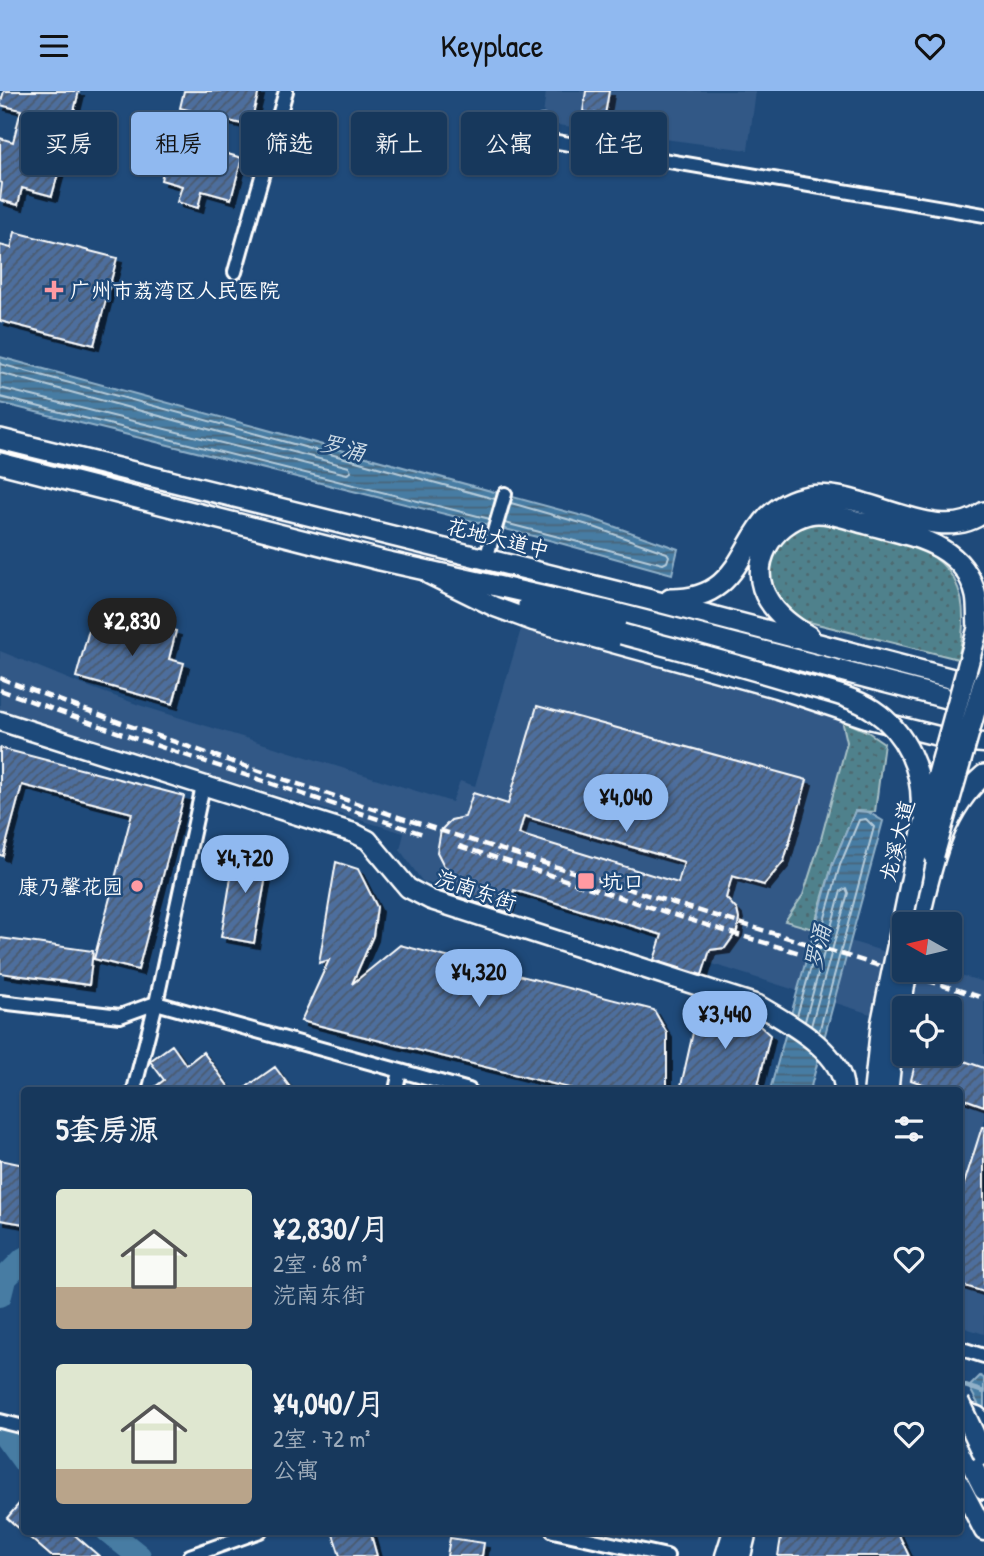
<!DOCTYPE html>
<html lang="zh">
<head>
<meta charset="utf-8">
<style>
	:root { --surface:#17385c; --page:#203f62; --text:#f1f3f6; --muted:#9eacbb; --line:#365272; --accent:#90b9f0 }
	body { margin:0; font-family:"Patrick Hand","LXGW WenKai TC",sans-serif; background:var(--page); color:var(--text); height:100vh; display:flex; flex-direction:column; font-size:26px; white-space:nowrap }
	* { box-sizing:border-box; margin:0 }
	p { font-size:23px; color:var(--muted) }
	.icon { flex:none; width:38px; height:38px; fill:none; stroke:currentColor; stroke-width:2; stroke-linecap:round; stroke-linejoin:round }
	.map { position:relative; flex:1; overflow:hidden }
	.side { position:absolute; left:21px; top:996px; width:942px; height:448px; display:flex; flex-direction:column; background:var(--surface); border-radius:7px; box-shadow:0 2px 5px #0004,0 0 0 2px var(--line) }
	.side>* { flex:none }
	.top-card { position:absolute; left:21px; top:21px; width:943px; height:63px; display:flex; gap:14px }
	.needle { width:46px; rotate:278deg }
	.controls { position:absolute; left:892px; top:821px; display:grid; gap:14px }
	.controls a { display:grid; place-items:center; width:70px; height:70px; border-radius:7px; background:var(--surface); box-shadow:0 2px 5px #0004,0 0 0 2px var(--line); font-size:35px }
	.price { position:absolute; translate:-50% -60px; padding:0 16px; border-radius:24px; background:var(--accent); color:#111; font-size:23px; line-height:46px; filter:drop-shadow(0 2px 4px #0008) }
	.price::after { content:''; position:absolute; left:50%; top:42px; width:21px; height:16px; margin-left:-10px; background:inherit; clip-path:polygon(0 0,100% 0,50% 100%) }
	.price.on { background:#222; color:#fff }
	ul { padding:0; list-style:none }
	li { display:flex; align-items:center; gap:21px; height:175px; padding:0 35px }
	li span { display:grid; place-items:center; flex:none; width:196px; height:140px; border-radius:7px; color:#555 }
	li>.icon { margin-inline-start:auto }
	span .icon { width:84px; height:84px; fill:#fffc; stroke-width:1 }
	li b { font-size:30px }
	h2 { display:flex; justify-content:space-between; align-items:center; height:84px; padding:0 35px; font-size:30px }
	.pill { padding:0 24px; border-radius:7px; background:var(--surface); box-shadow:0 2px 5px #0004,0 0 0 2px var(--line); font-size:24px; line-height:63px }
	.pill.on { background:var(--accent); color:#111 }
	header { display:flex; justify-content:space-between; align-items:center; height:91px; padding:0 35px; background:var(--accent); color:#111; font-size:32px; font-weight:600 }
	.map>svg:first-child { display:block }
</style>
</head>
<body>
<header><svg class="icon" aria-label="menu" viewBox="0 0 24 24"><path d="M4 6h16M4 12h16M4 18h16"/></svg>Keyplace<svg class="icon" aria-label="heart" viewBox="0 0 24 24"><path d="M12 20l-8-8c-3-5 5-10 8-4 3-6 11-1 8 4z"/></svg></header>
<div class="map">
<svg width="984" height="1465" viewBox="0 0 984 1465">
	<defs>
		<pattern id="grass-dots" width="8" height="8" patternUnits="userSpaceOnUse" patternTransform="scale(1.75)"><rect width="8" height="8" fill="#50818c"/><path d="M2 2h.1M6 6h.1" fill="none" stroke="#4e696f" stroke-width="1.8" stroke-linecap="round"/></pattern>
		<pattern id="water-rules" width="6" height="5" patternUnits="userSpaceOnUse" patternTransform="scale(1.75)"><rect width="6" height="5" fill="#467ca3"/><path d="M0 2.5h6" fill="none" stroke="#496478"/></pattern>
		<pattern id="building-hatch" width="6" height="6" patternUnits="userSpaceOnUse" patternTransform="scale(1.75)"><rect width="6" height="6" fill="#4d6e9d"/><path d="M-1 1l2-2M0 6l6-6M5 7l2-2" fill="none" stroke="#4c5a6c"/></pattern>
		<filter id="shadow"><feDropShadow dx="5" dy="5" stdDeviation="0" flood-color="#0009"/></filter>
	</defs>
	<rect width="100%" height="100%" fill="#1f4a7a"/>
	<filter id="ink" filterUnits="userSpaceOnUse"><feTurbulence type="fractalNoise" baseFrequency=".0143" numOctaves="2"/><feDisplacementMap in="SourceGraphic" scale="14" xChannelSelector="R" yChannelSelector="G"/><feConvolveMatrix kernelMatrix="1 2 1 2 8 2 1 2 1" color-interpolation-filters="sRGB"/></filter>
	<g filter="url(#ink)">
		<path fill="#315886" d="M546 0H756L748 59 542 32Z
			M521 538 630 565 793 612 842 629 847 651 821 748 803 804 785 830 905 867V878L943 879 984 891V1243L959 1235V999H895L905 938V962H950V917H905V934L700 869 719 809 737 814 683 795 444 797 422 790 400 759 404 742 124 659 0 618V560L78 592 142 615 452 711 460 690 475 695Z"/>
		<path fill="url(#grass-dots)" stroke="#a8c0c6" stroke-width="2" d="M823 430C907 453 984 454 958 568L797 528C787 520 776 511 772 499 764 475 782 438 807 431 812 430 818 431 823 430Z
			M842 629 868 641 884 652 875 721 855 720 833 772 813 838 785 830 803 804 821 748 847 651Z"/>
		<path fill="url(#water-rules)" stroke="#90b0c8" stroke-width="2" d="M0 266 590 427 678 458 672 483 549 449 0 312Z
			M855 720 868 721 883 730 810 999H770L833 772Z
			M980 1285 984 1287V1324L969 1296Z"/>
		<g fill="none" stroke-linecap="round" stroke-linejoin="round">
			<path stroke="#b5cbda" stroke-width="2" d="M0 273 495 408
				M0 282 349 376 351 381 347 383 0 297
				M0 306 490 428
				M505 432 663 473 667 471 669 465 667 462 588 434 511 412
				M797 925 840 774 859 729 866 728 874 736 819 941
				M805 930 841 800 846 797 848 802 811 935"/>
			<path stroke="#90b0c8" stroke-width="4.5" d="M962 1294 984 1301"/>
			<path stroke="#467ca3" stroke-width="24" d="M0 1204 4 1188 24 1168
				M0 1337 24 1370
				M108 1440 139 1465"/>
		</g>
		<path fill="url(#building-hatch)" stroke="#fff" stroke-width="2" fill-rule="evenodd" filter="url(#shadow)" d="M4 0H79L71 32 42 25 37 41 33 56 63 64 52 105 22 97 18 114 0 109 2 92 0 91V47L13 51 21 19 0 14Z
			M184 0H259L250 35 221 28 213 59 242 67 231 108 202 100 198 117 177 111 182 95 161 89 171 48 192 53 201 22 180 17Z
			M586 0H609L605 24 583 21Z
			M15 141 117 167 94 254 0 230V154L11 157Z
			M113 522 176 540 169 568 184 572 173 613 76 586 92 528 110 534Z
			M537 615 807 689 784 770 764 794 732 785 726 807 737 819 739 828 737 840 725 857 710 859 702 884 654 869 662 844 514 799 507 821 442 801 449 778 444 775 437 761 441 739 451 729 465 726 473 702 508 713ZM524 725 684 771 678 792 519 743Z
			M0 657 184 705 138 879 94 868 132 722 22 694 3 765 0 764Z
			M236 757 270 763 254 852 221 846Z
			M336 771 358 778 377 816 373 845 352 893 400 854 654 919 667 942V999H577L301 930 329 869 319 872Z
			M0 847 93 860 89 894 0 882Z
			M700 911 723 915 751 927 770 944 757 999H680Z
			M172 954 186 974 203 961 231 999H151L164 989 150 970Z
			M918 962H942L984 977V1015L959 1006V999H940L911 989Z
			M275 976 292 999H242Z
			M982 1036H984V1201L959 1193V1109Z
			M0 1069 24 1074V1133L0 1129Z
			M24 1407V1440H70L99 1465H51L7 1427Z
			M332 1440H370L377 1465H340Z
			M782 1440H897L909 1465H778Z
			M450 1447 484 1452 482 1465H447Z"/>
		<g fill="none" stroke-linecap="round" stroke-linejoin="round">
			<g stroke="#fff" stroke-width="18">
				<path id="street" d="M542 32 540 48 984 124
					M235 181 286 0
					M486 468 505 403
					M0 911 120 925 156 912 469 999
					M134 999 156 912 203 695
					M396 999 400 980
					M959 1257 984 1265
					M0 1330 24 1336
					M553 1440 667 1465
					M190 1465 260 1440"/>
			</g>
			<g stroke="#fff" stroke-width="23">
				<path id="secondary" d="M430 484 495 516 533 530 776 597 869 628 958 650 984 652
					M0 630 354 742 368 749 408 797 431 809 758 914C788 932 843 960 844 999
					M959 1319 977 1325 984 1331
					M959 1392 984 1440
					M725 1465 733 1440
					M741 1465 747 1440"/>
			</g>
			<g stroke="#fff" stroke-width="24">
				<path id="primary" d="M0 348 647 508 980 595
					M0 372 380 469 604 519 973 614
					M670 508C759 509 732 419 808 405 862 396 938 458 984 421
					M528 514 622 543
					M809 545C793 536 779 526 769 510 746 475 772 432 809 423 827 419 850 429 867 433 911 445 964 452 976 505 978 515 977 527 978 537
					M918 833C931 780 940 722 984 684
					M959 1349 984 1398"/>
			</g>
			<use href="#street" stroke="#1f4a7a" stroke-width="12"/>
			<use href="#secondary" stroke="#1f4a7a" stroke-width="18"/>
			<use href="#primary" stroke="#1f4a7a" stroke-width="19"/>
			<path stroke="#fff" stroke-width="4.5" stroke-dasharray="10 5" stroke-linecap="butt" d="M0 587C322 710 655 805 984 907
				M0 599 131 646 426 744
				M459 755 728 841 800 862"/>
			<g stroke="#fff" stroke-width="24" stroke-linecap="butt">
				<path id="primary-bridge" d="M622 543C680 559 739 574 797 592 821 599 852 605 873 619 906 641 924 681 921 720
					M934 764 984 589
					M874 999 881 934 917 760 978 537
					M888 999 893 950 908 878
					M959 1311 984 1364"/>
			</g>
			<use href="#primary-bridge" stroke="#1f4a7a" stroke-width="19"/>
		</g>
	</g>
	<g fill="#ff9aa2" stroke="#1f4a7a" stroke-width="2.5">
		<path d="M50.5 188.5h7v7h7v7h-7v7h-7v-7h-7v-7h7z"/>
		<rect x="577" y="781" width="18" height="18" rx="3.5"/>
		<circle cx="137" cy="795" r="7"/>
	</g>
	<g text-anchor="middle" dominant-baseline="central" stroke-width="5" stroke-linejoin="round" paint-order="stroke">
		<g font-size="21" fill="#fff" stroke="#1f4a7a" text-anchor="start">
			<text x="70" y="199">广州市荔湾区人民医院</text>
			<text x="602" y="790">坑口</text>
			<text x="123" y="795" text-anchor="end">康乃馨花园</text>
		</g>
		<g font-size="21" fill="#fff" stroke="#1f4a7a">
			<text transform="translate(498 447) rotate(14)">花地大道中</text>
			<text transform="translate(897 750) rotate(-76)">龙溪大道</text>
			<text transform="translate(476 799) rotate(19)">浣南东街</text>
		</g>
		<g font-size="23" font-style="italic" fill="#d1dee8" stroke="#1f4a7a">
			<text transform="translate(343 356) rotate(15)">罗涌</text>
			<text transform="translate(817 856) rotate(-76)">罗涌</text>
		</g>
	</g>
</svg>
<div class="controls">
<a><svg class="needle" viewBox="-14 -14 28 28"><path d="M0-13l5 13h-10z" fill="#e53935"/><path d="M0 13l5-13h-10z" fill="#9eacbb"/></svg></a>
<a><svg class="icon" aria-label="locate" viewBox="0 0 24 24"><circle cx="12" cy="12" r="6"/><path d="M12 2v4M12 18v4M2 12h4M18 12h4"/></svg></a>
</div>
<b class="price on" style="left:132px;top:567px">¥2,830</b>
<b class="price" style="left:626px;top:743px">¥4,040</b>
<b class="price" style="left:245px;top:804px">¥4,720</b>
<b class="price" style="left:479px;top:918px">¥4,320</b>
<b class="price" style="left:725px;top:960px">¥3,440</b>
<div class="top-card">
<a class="pill">买房</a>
<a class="pill on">租房</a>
<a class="pill">筛选</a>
<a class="pill">新上</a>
<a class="pill">公寓</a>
<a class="pill">住宅</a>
</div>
<section class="side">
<h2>5套房源<svg class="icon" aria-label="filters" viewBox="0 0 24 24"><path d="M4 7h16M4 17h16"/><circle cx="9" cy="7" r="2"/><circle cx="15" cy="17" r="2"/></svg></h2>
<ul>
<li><span style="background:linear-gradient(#dfe7d0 70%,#b9a48a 0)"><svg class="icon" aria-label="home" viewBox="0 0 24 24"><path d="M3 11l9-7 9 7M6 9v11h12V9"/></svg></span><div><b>¥2,830/月</b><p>2室 · 68 m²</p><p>浣南东街</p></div><svg class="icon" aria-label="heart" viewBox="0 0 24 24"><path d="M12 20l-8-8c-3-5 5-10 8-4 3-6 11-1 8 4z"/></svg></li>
<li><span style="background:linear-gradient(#dfe7d0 75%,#b9a48a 0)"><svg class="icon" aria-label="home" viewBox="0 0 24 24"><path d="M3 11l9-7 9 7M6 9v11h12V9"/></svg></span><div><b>¥4,040/月</b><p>2室 · 72 m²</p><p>公寓</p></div><svg class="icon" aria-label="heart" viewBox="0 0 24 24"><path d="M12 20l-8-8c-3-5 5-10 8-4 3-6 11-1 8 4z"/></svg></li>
</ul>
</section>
</div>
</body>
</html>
